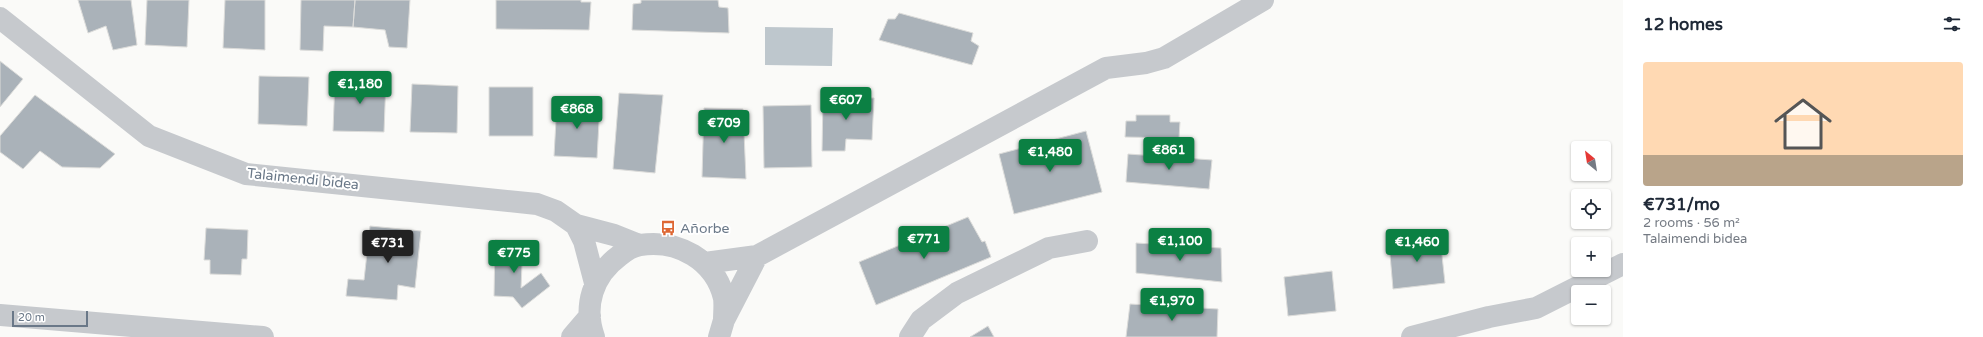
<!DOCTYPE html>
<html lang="en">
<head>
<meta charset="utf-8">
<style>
	:root { --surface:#fff; --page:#f2f2f3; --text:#1f2937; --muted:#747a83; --line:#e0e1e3; --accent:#0b8043 }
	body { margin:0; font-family:"Varela Round",sans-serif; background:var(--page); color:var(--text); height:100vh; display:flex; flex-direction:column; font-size:15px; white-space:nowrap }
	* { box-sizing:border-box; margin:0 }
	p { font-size:13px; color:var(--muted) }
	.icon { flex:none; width:22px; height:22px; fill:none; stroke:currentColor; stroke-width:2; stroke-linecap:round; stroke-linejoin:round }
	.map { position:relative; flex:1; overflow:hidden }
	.details { display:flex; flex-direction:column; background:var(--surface); width:360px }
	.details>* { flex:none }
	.needle { width:26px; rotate:330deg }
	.buttons { position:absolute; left:1571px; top:141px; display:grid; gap:8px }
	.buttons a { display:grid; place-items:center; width:40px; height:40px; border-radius:4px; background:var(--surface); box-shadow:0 1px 3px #0004; font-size:20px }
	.scale { position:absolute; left:12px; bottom:10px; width:76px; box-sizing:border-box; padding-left:4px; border:2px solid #6a7888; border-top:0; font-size:11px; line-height:14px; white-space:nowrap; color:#6a7888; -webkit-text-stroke:3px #fff; paint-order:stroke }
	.price { position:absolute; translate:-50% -34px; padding:0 9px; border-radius:4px; background:var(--accent); color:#fff; font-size:13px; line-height:26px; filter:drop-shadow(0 1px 2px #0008) }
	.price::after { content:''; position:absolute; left:50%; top:24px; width:12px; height:9px; margin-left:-6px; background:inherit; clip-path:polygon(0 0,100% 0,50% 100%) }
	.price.current { background:#222; color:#fff }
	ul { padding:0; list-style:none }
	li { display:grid; align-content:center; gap:8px; height:212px; padding:0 20px }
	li+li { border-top:1px solid var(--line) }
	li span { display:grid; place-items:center; height:124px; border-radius:4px; color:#555 }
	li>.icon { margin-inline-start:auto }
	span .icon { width:72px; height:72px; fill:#fffc; stroke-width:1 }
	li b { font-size:17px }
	h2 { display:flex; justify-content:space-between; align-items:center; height:48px; padding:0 20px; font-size:17px }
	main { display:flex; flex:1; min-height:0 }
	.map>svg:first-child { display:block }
</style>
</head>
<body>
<main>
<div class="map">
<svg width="1623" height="337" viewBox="0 0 1623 337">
	<rect width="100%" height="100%" fill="#fafaf8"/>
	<path fill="#bec7cd" d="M765 27 833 28 832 66 765 65Z"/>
	<path fill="#aab2b9" stroke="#dcdcda" d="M78 0H131L137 45 113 50 106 26 88 33Z
		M147 0H189L187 47 145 45Z
		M225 0H265V50L223 48Z
		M301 0H355L353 27 324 26 323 51 300 50Z
		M355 0H410L407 48 389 47 385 30 353 27Z
		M496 0H581V2H591L589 30 496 29Z
		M641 0H718L719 7 728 8 729 33 632 30 633 4 641 3Z
		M899 13 973 33 971 41 979 46 972 65 879 40 888 19H895Z
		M0 61 23 79 0 107Z
		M259 76 309 77 307 126 258 124Z
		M335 78 386 79 384 132 333 131Z
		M412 84 458 86 457 133 410 132Z
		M489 87H533V136H489Z
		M619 93 663 95 655 173 613 169Z
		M35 95 115 154 100 168 62 167 40 151 23 169 0 152V136Z
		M823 97 874 98 872 140 846 139 845 151H822Z
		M557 102 600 104 597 158 554 156Z
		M811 105 812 167 764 168 763 106Z
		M704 108 743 109 746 179 702 177Z
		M1136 115H1170V122H1180L1179 138 1125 137 1126 121H1136Z
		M1086 131 1102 192 1014 214 999 154Z
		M1128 154 1212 160 1209 189 1126 182Z
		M968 217 982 242 985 241 991 257 876 305 859 262Z
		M370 226 421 231 415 288 398 285 397 300 346 296 348 279 364 280Z
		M206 228 248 230 247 259H242L241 275 210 274V260H204Z
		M1440 237 1445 283 1393 289 1389 243Z
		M495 240 523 241 521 288 541 273 550 286 522 308 513 297 494 296Z
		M1136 243 1221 248 1222 282 1136 273Z
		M1332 271 1336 311 1288 316 1284 277Z
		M1130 304 1218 309 1217 337H1126Z
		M988 326 994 337H970Z"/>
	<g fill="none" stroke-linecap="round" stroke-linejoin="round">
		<path stroke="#c6c9cd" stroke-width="22" d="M0 18 149 136 246 174 537 204 556 211 576 225 614 235 639 245
			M576 225 584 241 595 283
			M705 263 757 256 1106 68 1146 63 1164 58 1263 0
			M0 315 263 337
			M572 337 590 316
			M594 337C583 306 593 275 619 256 625 251 633 246 640 245 678 239 715 260 724 298 725 305 724 313 724 320
			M719 337 724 320 757 256
			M910 337 921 320 957 293 1049 248 1087 241
			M1412 337 1489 317 1536 308 1623 264"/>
	</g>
	<defs>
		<g id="bus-bare" transform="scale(1.2)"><path d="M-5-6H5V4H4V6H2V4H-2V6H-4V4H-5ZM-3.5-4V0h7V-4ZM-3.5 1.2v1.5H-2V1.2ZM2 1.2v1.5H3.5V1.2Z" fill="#de6733" stroke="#fff" stroke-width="2.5" paint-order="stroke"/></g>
	</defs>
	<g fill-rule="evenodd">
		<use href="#bus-bare" x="668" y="228"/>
	</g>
	<g text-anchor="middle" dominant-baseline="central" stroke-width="4" stroke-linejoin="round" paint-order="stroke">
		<g font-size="14" fill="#6a7888" stroke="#fff">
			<text transform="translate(303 179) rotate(6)">Talaimendi bidea</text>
		</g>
		<g font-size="14" fill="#6a7888" stroke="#fff" text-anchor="start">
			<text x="680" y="228">Añorbe</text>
		</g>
	</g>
</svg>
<div class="buttons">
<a><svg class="needle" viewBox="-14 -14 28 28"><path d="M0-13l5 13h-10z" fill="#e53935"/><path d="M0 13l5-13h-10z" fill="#747a83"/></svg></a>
<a><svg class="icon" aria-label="locate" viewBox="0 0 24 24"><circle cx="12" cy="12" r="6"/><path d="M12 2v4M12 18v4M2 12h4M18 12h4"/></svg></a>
<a>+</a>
<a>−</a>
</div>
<div class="scale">20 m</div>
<b class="price" style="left:360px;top:105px">€1,180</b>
<b class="price" style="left:846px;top:121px">€607</b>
<b class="price" style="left:577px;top:130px">€868</b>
<b class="price" style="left:724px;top:144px">€709</b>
<b class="price" style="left:1169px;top:171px">€861</b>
<b class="price" style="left:1050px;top:173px">€1,480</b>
<b class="price" style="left:924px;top:260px">€771</b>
<b class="price" style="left:1180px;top:262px">€1,100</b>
<b class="price" style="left:1417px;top:263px">€1,460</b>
<b class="price current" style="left:388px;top:264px">€731</b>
<b class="price" style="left:514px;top:274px">€775</b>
<b class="price" style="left:1172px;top:322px">€1,970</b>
</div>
<section class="details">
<h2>12 homes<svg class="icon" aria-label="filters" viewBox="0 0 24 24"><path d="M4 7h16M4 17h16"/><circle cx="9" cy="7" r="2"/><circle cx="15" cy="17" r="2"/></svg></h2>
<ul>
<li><span style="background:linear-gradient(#ffd9b3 75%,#b9a48a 0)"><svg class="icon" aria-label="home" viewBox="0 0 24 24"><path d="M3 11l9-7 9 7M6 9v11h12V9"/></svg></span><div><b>€731/mo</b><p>2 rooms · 56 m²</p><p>Talaimendi bidea</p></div></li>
</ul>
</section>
</main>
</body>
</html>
